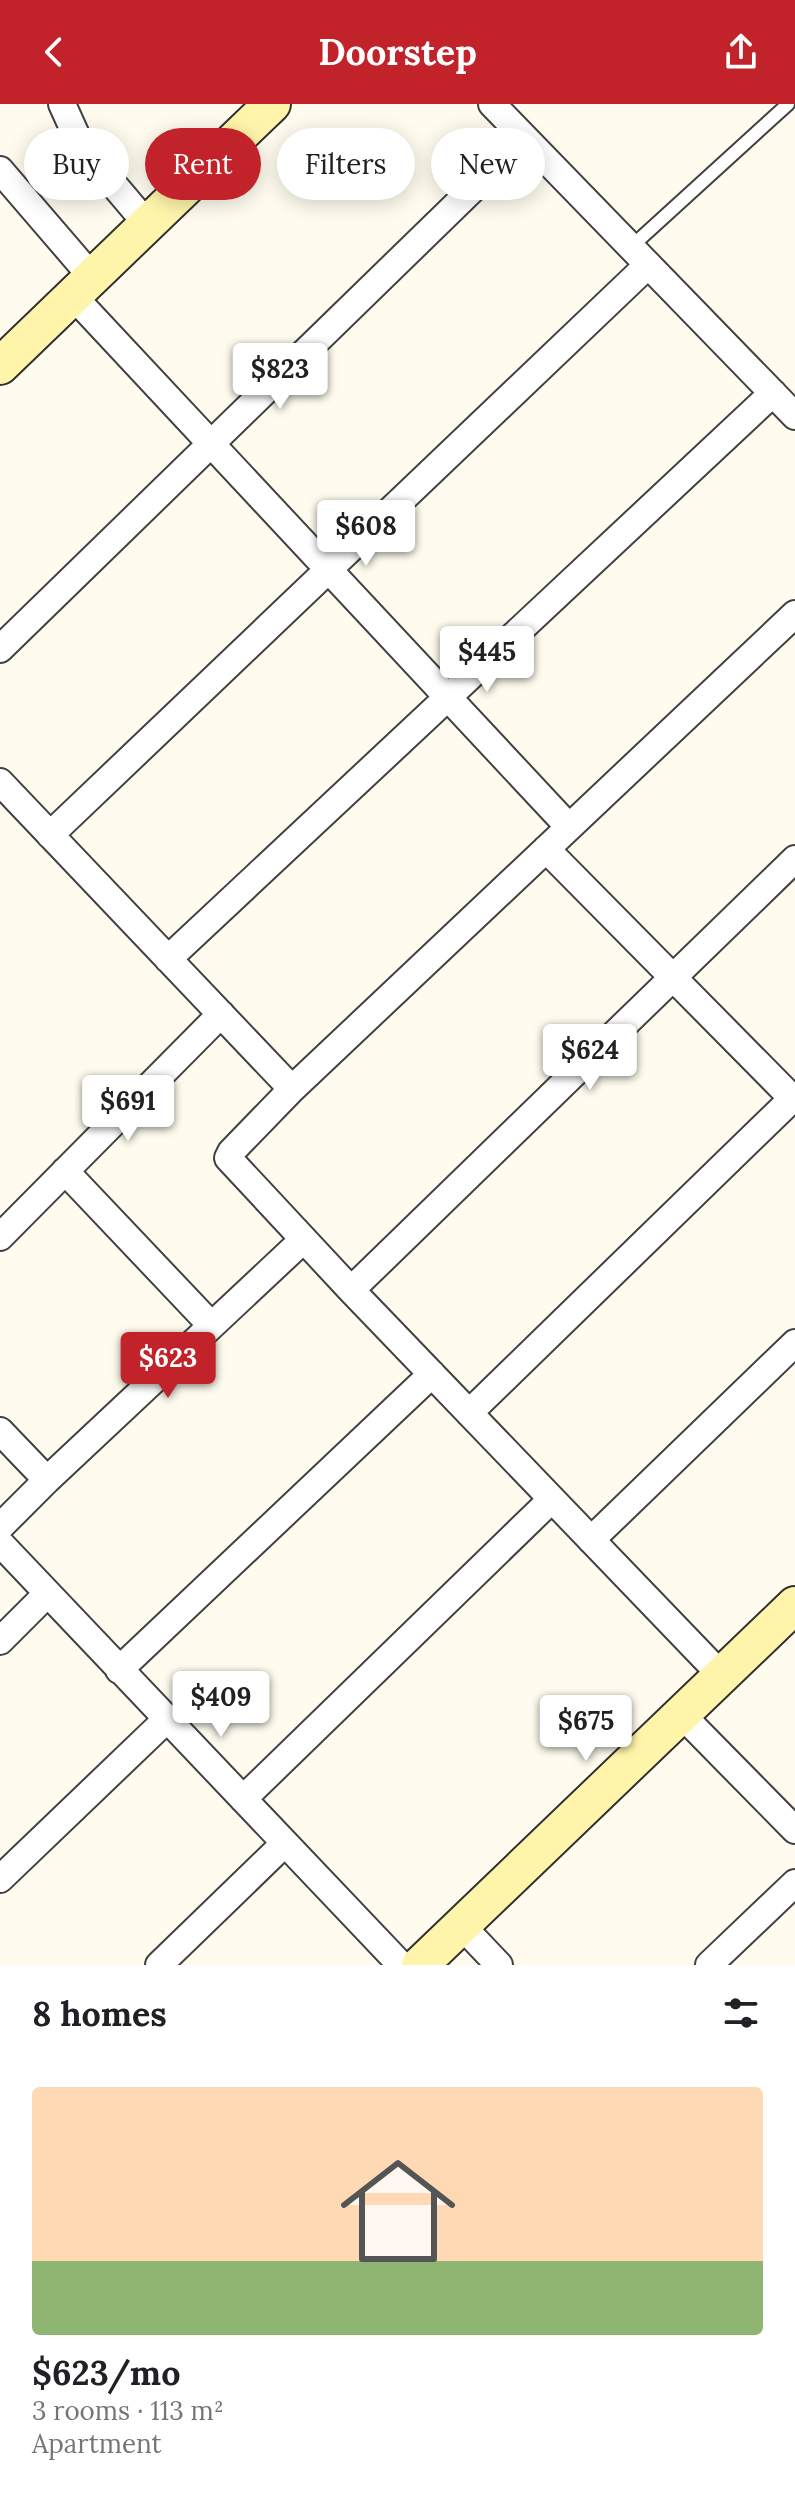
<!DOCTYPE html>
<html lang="en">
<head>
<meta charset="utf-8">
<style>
	:root { --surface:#fff; --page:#f2f2f2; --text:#202124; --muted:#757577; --accent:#c2222a }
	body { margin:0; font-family:Lora,serif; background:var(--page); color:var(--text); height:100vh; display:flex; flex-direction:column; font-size:30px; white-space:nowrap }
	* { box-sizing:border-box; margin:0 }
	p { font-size:26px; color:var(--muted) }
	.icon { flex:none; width:44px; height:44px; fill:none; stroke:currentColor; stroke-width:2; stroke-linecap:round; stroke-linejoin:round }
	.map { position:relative; height:1861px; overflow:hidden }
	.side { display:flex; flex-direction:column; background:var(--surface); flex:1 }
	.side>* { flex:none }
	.hud { position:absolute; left:24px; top:24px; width:748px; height:72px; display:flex; gap:16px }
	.price { position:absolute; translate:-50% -68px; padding:0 18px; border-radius:8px; background:#fff; color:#222; font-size:26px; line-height:52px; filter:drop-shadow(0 2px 4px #0008) }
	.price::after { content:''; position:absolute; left:50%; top:48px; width:24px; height:18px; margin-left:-12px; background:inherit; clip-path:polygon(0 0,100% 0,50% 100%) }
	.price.current { background:var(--accent); color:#fff }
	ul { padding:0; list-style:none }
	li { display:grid; align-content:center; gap:16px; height:424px; padding:0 32px }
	li span { display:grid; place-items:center; height:248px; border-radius:8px; color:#555 }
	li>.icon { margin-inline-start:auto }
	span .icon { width:144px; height:144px; fill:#fffc; stroke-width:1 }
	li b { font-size:34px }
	h2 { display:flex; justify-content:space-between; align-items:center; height:96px; padding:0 32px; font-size:34px }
	.chip { padding:0 28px; border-radius:36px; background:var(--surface); box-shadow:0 4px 20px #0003; font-size:28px; line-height:72px }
	.chip.current { background:var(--accent); color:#fff }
	header { display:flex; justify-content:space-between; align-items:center; height:104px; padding:0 32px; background:var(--accent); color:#fff; font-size:36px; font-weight:700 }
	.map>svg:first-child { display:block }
</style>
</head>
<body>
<header><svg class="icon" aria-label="back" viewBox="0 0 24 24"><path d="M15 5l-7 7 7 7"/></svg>Doorstep<svg class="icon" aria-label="share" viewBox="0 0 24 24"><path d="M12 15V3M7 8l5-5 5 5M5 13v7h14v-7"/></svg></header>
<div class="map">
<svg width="795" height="1861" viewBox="0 0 795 1861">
	<rect width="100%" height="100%" fill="#fffcef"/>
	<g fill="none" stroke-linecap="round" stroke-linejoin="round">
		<g stroke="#414141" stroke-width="16">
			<path id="lane" d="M631 143 788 0"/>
		</g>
		<g stroke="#414141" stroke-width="30">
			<path id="street" d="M62 0 81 42 147 120
				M492 0 795 312
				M0 66 92 173
				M73 192 569 723
				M0 545 525 34
				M0 678 292 985
				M50 731 648 161
				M546 745 795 997
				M168 855 773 289
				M65 1067 211 1221
				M0 1133 221 910
				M351 1186 795 755
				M469 1309 795 992
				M0 1327 47 1376
				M0 1423 47 1376 303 1136
				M591 1436 795 1239
				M0 1439 401 1861
				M0 1537 47 1490
				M119 1566 432 1270
				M722 1572 351 1186 228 1054 231 1048 292 985 795 510
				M680 1609 795 1726
				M243 1695 552 1395
				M0 1775 167 1615
				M461 1821 499 1861
				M159 1861 285 1739
				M709 1861 795 1779"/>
		</g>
		<g stroke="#303030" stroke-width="40">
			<path id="secondary" d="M0 262 272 0
				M420 1861 795 1501"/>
		</g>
		<use href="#lane" stroke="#fff" stroke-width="12"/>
		<use href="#street" stroke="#fff" stroke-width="26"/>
		<use href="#secondary" stroke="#fff5aa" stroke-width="36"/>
	</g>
</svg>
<b class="price" style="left:280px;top:307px">$823</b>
<b class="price" style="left:366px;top:464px">$608</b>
<b class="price" style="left:487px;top:590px">$445</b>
<b class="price" style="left:590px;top:988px">$624</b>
<b class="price" style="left:128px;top:1039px">$691</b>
<b class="price current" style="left:168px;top:1296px">$623</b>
<b class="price" style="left:221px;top:1635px">$409</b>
<b class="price" style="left:586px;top:1659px">$675</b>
<div class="hud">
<a class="chip">Buy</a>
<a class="chip current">Rent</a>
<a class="chip">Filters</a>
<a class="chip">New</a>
</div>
</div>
<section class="side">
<h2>8 homes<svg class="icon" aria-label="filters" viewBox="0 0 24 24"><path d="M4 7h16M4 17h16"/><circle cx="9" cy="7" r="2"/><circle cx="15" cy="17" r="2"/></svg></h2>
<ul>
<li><span style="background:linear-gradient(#ffd9b3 70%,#8fb573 0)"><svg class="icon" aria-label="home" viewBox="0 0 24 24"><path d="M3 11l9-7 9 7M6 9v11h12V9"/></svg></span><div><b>$623/mo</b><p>3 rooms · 113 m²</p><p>Apartment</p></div></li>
</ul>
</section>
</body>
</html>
